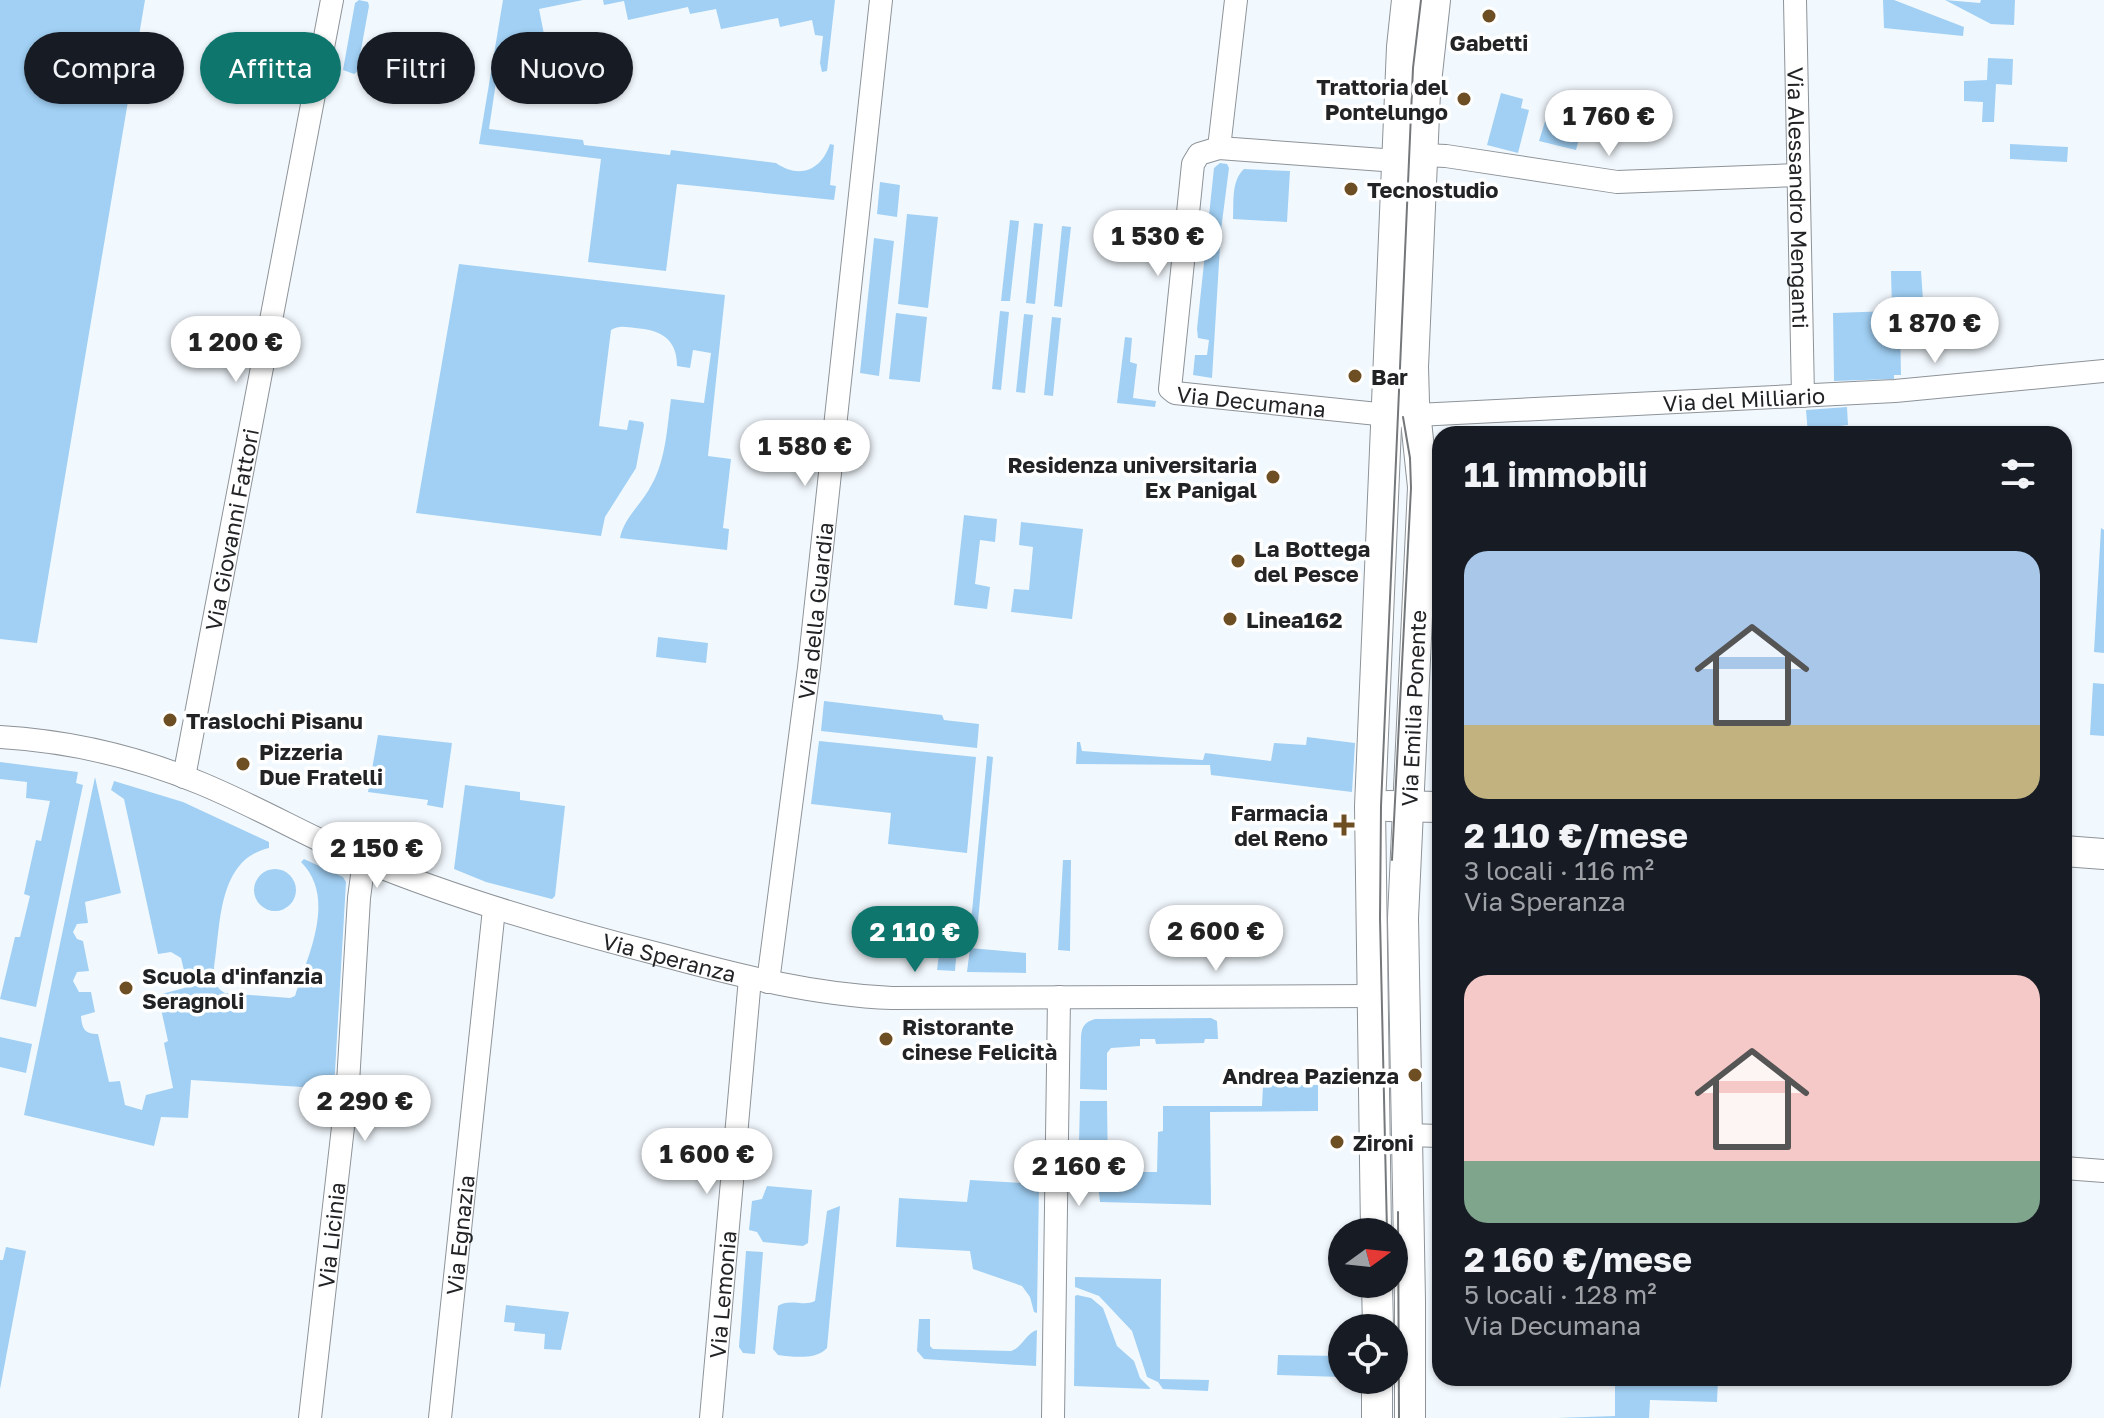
<!DOCTYPE html>
<html lang="it">
<head>
<meta charset="utf-8">
<style>
	:root { --surface:#171b24; --page:#242831; --text:#f1f3f6; --muted:#9ea1a6; --accent:#0f766e }
	body { margin:0; font-family:"Golos Text",sans-serif; background:var(--page); color:var(--text); height:100vh; display:flex; flex-direction:column; font-size:30px; white-space:nowrap }
	* { box-sizing:border-box; margin:0 }
	p { font-size:26px; color:var(--muted) }
	.icon { flex:none; width:44px; height:44px; fill:none; stroke:currentColor; stroke-width:2; stroke-linecap:round; stroke-linejoin:round }
	.map { position:relative; flex:1; overflow:hidden }
	.details { position:absolute; left:1432px; top:426px; width:640px; height:960px; display:flex; flex-direction:column; background:var(--surface); border-radius:24px; box-shadow:0 2px 6px #0004 }
	.details>* { flex:none }
	.banner { position:absolute; left:24px; top:32px; width:760px; height:72px; display:flex; gap:16px }
	.needle { width:52px; rotate:75deg }
	.controls { position:absolute; left:1328px; top:1218px; display:grid; gap:16px }
	.controls a { display:grid; place-items:center; width:80px; height:80px; border-radius:50%; background:var(--surface); box-shadow:0 2px 6px #0004; font-size:40px }
	.price { position:absolute; translate:-50% -68px; padding:0 18px; border-radius:28px; background:#fff; color:#222; font-size:26px; line-height:52px; filter:drop-shadow(0 2px 4px #0008) }
	.price::after { content:''; position:absolute; left:50%; top:48px; width:24px; height:18px; margin-left:-12px; background:inherit; clip-path:polygon(0 0,100% 0,50% 100%) }
	.price.current { background:var(--accent); color:#fff }
	ul { padding:0; list-style:none }
	li { display:grid; align-content:center; gap:16px; height:424px; padding:0 32px }
	li span { display:grid; place-items:center; height:248px; border-radius:24px; color:#555 }
	li>.icon { margin-inline-start:auto }
	span .icon { width:144px; height:144px; fill:#fffc; stroke-width:1 }
	li b { font-size:34px }
	h2 { display:flex; justify-content:space-between; align-items:center; height:96px; padding:0 32px; font-size:34px }
	.chip { padding:0 28px; border-radius:36px; background:var(--surface); box-shadow:0 2px 6px #0004; font-size:28px; line-height:72px }
	.chip.current { background:var(--accent); color:#fff }
	.map>svg:first-child { display:block }
</style>
</head>
<body>
<div class="map">
<svg width="2104" height="1418" viewBox="0 0 2104 1418">
	<rect width="100%" height="100%" fill="#f2f9fe"/>
	<path fill="#a1d0f4" d="M0 0H145L37 643 0 639Z
		M359 0 368 2 369 6 357 72 354 74 343 70 355 3Z
		M503 0H583L539 9 550 64 548 69 499 62 489 129 583 140 584 145 670 155 671 150 776 163C799 179 821 171 830 144L834 145 830 185 836 186 834 200 677 184 666 271 588 262 601 159 479 144Z
		M603 0H835L827 71 822 72 820 63 823 36 815 35 812 20 780 27 778 18 721 29 716 9 690 14 688 7 628 20 624 1 604 5Z
		M1883 0H1894L1964 27 1963 36 1884 28Z
		M1945 0 1980 3 1981 0H2015L2014 25 1991 24Z
		M1988 58 2013 59 2012 85 1996 84 1994 122H1982L1983 102 1964 101V81L1987 80Z
		M1501 93 1523 99 1521 108 1529 110 1518 153 1487 145Z
		M1547 115 1583 124 1576 150 1539 141Z
		M2010 144 2068 147 2067 162 2010 159Z
		M1220 163 1227 164 1229 168 1221 230 1212 378 1193 375 1195 355H1207L1209 340 1198 338 1197 329 1214 168Z
		M1244 169 1290 171 1287 222 1233 219C1234 202 1231 181 1244 169Z
		M880 182 900 185 897 217 877 214Z
		M907 214 938 217 928 308 898 304Z
		M1010 220 1019 221 1010 301H1001Z
		M1034 223 1043 224 1035 304 1026 303Z
		M1062 226 1071 227 1062 307 1054 306Z
		M874 238 894 241 879 376 860 373Z
		M459 264 725 295 708 456 731 459 723 528 729 529 727 550 620 538C624 517 643 503 652 484 666 459 667 427 671 399L704 403 711 353 693 350 690 368 677 366C677 338 660 330 635 328 626 327 619 325 611 330L599 426 627 430 629 420 643 422 644 425 636 468 605 517 601 536 416 513Z
		M1891 271H1921L1924 314 1963 313 1966 316 1967 324 1900 328 1901 375H1894V379L1834 381 1833 313 1892 311Z
		M1000 311 1009 312 1001 390 992 389Z
		M896 313 927 317 920 382 889 379Z
		M1024 314 1033 315 1025 393 1016 392Z
		M1052 317 1061 318 1053 396 1044 395Z
		M1125 337 1132 338 1130 362 1137 364 1133 398 1156 401 1155 407 1117 403Z
		M1847 407 1848 425 1832 427V434H1808L1806 410Z
		M964 515 997 519 995 542 980 540 975 584 990 587 987 609 954 605Z
		M1021 522 1083 529 1072 619 1011 612 1014 589 1029 590 1033 547 1019 545Z
		M2101 528 2104 530V653L2094 652Z
		M658 637 708 643 706 663 656 657Z
		M2093 683 2104 684V736L2090 735Z
		M824 701 942 715 944 720 979 724 977 748 821 731Z
		M378 735 452 743 443 808 427 805 428 800 368 792Z
		M1307 737 1355 743 1352 792 1211 775 1210 765 1076 764 1077 742H1080L1082 751 1203 760 1205 753 1271 761 1274 743 1306 745Z
		M819 741 976 757 967 853 888 844 891 813 811 804Z
		M987 756 993 757 977 932H970Z
		M0 762 78 772 76 783 83 785 36 1007 0 999 15 937H20L30 896 24 894 36 840 41 841 50 801 26 798 27 782 0 779Z
		M95 777 121 893 85 902 88 923 77 924 73 932 77 939 83 941 89 971 77 972 73 981 79 992H91L95 1012 81 1016C82 1029 85 1034 98 1034L109 1082 120 1081 125 1105 142 1110 146 1095 173 1088 164 1043 168 1041 158 995 188 987 181 958 171 952 158 954 124 799 111 790 114 781 183 802 269 842V848C217 860 221 925 214 968 214 979 214 987 225 993L290 998 295 996C308 955 337 898 301 862L304 859 343 877 346 882 334 1089 191 1080 188 1118 161 1117 154 1146 24 1115Z
		M465 785 520 792V800L565 806 555 896 552 899 486 882 454 869Z
		M1063 860H1071L1070 951 1058 950Z
		M254 890a21 21 0 1 1 42 0a21 21 0 1 1-42 0Z
		M942 931 958 933 955 971 937 970Z
		M970 948 1026 953V973L967 972Z
		M1211 1018 1217 1021 1218 1039H1205L1204 1043 1156 1044 1155 1039H1140V1046L1111 1048 1107 1053V1090L1080 1089 1081 1036C1082 1026 1085 1022 1095 1019Z
		M0 1037 32 1044 26 1073 0 1067Z
		M1263 1085H1318V1111L1210 1112 1211 1205 1100 1202 1098 1184 1078 1182 1080 1101H1107L1108 1172H1157L1158 1132 1163 1131V1106H1262Z
		M970 1180 1039 1184 1037 1313 1034 1312 1030 1297 1022 1286 973 1269 970 1251 896 1247 899 1198 967 1202Z
		M767 1186 812 1190 808 1243 803 1246 763 1242 757 1232 749 1230 752 1201 762 1199Z
		M840 1206 827 1348C817 1360 793 1357 778 1355L773 1349 778 1306C789 1298 804 1307 815 1301L827 1211Z
		M6 1247 26 1251 0 1389V1260H3Z
		M746 1251 763 1252 755 1354 743 1353 739 1347Z
		M1075 1277 1161 1279 1160 1379 1209 1380 1208 1391 1163 1389 1158 1382 1147 1377 1132 1331 1099 1296 1075 1287Z
		M1077 1295 1091 1298 1103 1308 1117 1346 1134 1361 1140 1378 1151 1389 1074 1386 1075 1296Z
		M506 1305 569 1312 561 1350 544 1349 545 1334 514 1331 515 1323 504 1322Z
		M919 1319H930V1346L933 1349 1011 1351C1023 1347 1026 1333 1037 1330L1036 1366 924 1359 917 1351Z
		M1278 1355 1342 1356V1377L1277 1375Z
		M1615 1378H1718L1717 1402 1650 1400 1649 1418H1556L1615 1416Z"/>
	<g fill="none" stroke-linecap="round" stroke-linejoin="round">
		<g stroke="#8d9398" stroke-width="24">
			<g id="street">
				<path id="s1" d="M1795 0 1803 396"/>
				<path d="M1219 148 1236 0"/>
				<path id="s2" d="M1798 175 1617 182 1446 156 1422 155 1397 161 1219 148 1199 154 1193 164 1170 389 1175 393 1397 416 1895 391 2104 371"/>
				<path id="s3" d="M0 737C68 741 137 757 200 783 256 806 309 837 365 861 463 901 563 930 666 956 740 976 815 995 892 998L1372 996"/>
				<path id="s4" d="M184 777 332 0"/>
				<path id="s5" d="M768 982 809 668 881 0"/>
				<path d="M1407 1135 1440 1136"/>
				<path d="M2064 1168 2104 1171"/>
				<path id="s6" d="M310 1418 348 1083 359 898 364 860"/>
				<path id="s7" d="M440 1418 494 909"/>
				<path id="s8" d="M711 1418 750 978"/>
				<path d="M1053 1418 1059 997"/>
			</g>
		</g>
		<g stroke="#8d9398" stroke-width="32">
			<g id="secondary">
				<path d="M1388 806 1440 807"/>
				<path d="M2064 851 2104 854"/>
				<path d="M1376 1232 1370 806 1402 47 1407 0"/>
				<path d="M1377 1284 1378 1328"/>
				<path d="M1377 1418V1380"/>
				<path id="s9" d="M1410 1418V1301L1403 918 1423 487 1414 402 1413 367 1425 92 1435 0"/>
			</g>
		</g>
		<use href="#street" stroke="#fff" stroke-width="22"/>
		<use href="#secondary" stroke="#fff" stroke-width="30"/>
		<path stroke="#74787b" stroke-width="2" d="M1392 860 1411 488 1410 458 1403 417
			M1398 1212 1399 1418
			M1387 1232 1380 918 1381 806 1413 68 1421 0"/>
	</g>
	<g fill="#6e4f24" stroke="#fff" stroke-width="3">
		<circle cx="1489" cy="16" r="8"/>
		<circle cx="1464" cy="99" r="8"/>
		<circle cx="1351" cy="189" r="8"/>
		<circle cx="1355" cy="376" r="8"/>
		<circle cx="1273" cy="477" r="8"/>
		<circle cx="1238" cy="561" r="8"/>
		<circle cx="1230" cy="619" r="8"/>
		<circle cx="170" cy="720" r="8"/>
		<circle cx="243" cy="764" r="8"/>
		<path d="M1340 813h8v8h8v8h-8v8h-8v-8h-8v-8h8z"/>
		<circle cx="126" cy="988" r="8"/>
		<circle cx="886" cy="1039" r="8"/>
		<circle cx="1415" cy="1075" r="8"/>
		<circle cx="1337" cy="1142" r="8"/>
	</g>
	<g text-anchor="middle" dominant-baseline="central" stroke-width="7" stroke-linejoin="round" paint-order="stroke">
		<g font-size="22" font-weight="bold" fill="#212325" stroke="#fff" text-anchor="start">
			<text x="1489" y="42" text-anchor="middle">Gabetti</text>
			<text x="1448" y="86" text-anchor="end">Trattoria del<tspan x="1448" dy="25">Pontelungo</tspan></text>
			<text x="1367" y="189">Tecnostudio</text>
			<text x="1371" y="376">Bar</text>
			<text x="1257" y="464" text-anchor="end">Residenza universitaria<tspan x="1257" dy="25">Ex Panigal</tspan></text>
			<text x="1254" y="548">La Bottega<tspan x="1254" dy="25">del Pesce</tspan></text>
			<text x="1246" y="619">Linea162</text>
			<text x="186" y="720">Traslochi Pisanu</text>
			<text x="259" y="751">Pizzeria<tspan x="259" dy="25">Due Fratelli</tspan></text>
			<text x="1328" y="812" text-anchor="end">Farmacia<tspan x="1328" dy="25">del Reno</tspan></text>
			<text x="142" y="975">Scuola d'infanzia<tspan x="142" dy="25">Seragnoli</tspan></text>
			<text x="902" y="1026">Ristorante<tspan x="902" dy="25">cinese Felicità</tspan></text>
			<text x="1399" y="1075" text-anchor="end">Andrea Pazienza</text>
			<text x="1353" y="1142">Zironi</text>
		</g>
		<g font-size="22" fill="#212325" stroke="#fff">
			<text stroke="none"><textPath href="#s1" startOffset="198">Via Alessandro Menganti</textPath></text>
			<text stroke="none"><textPath href="#s2" startOffset="924">Via Decumana</textPath></text>
			<text stroke="none"><textPath href="#s2" startOffset="1418">Via del Milliario</textPath></text>
			<text stroke="none"><textPath href="#s4" startOffset="252">Via Giovanni Fattori</textPath></text>
			<text stroke="none"><textPath href="#s5" startOffset="374">Via della Guardia</textPath></text>
			<text stroke="none"><textPath href="#s9" startOffset="710">Via Emilia Ponente</textPath></text>
			<text stroke="none"><textPath href="#s3" startOffset="708">Via Speranza</textPath></text>
			<text stroke="none"><textPath href="#s6" startOffset="184">Via Licinia</textPath></text>
			<text stroke="none"><textPath href="#s7" startOffset="184">Via Egnazia</textPath></text>
			<text stroke="none"><textPath href="#s8" startOffset="124">Via Lemonia</textPath></text>
		</g>
	</g>
</svg>
<div class="controls">
<a><svg class="needle" viewBox="-14 -14 28 28"><path d="M0-13l5 13h-10z" fill="#e53935"/><path d="M0 13l5-13h-10z" fill="#9ea1a6"/></svg></a>
<a><svg class="icon" aria-label="locate" viewBox="0 0 24 24"><circle cx="12" cy="12" r="6"/><path d="M12 2v4M12 18v4M2 12h4M18 12h4"/></svg></a>
</div>
<b class="price" style="left:1609px;top:158px">1 760 €</b>
<b class="price" style="left:1158px;top:278px">1 530 €</b>
<b class="price" style="left:1935px;top:365px">1 870 €</b>
<b class="price" style="left:236px;top:384px">1 200 €</b>
<b class="price" style="left:805px;top:488px">1 580 €</b>
<b class="price" style="left:377px;top:890px">2 150 €</b>
<b class="price" style="left:1216px;top:973px">2 600 €</b>
<b class="price current" style="left:915px;top:974px">2 110 €</b>
<b class="price" style="left:365px;top:1143px">2 290 €</b>
<b class="price" style="left:707px;top:1196px">1 600 €</b>
<b class="price" style="left:1079px;top:1208px">2 160 €</b>
<div class="banner">
<a class="chip">Compra</a>
<a class="chip current">Affitta</a>
<a class="chip">Filtri</a>
<a class="chip">Nuovo</a>
</div>
<section class="details">
<h2>11 immobili<svg class="icon" aria-label="filters" viewBox="0 0 24 24"><path d="M4 7h16M4 17h16"/><circle cx="9" cy="7" r="2"/><circle cx="15" cy="17" r="2"/></svg></h2>
<ul>
<li><span style="background:linear-gradient(#a9c7e8 70%,#c2b280 0)"><svg class="icon" aria-label="home" viewBox="0 0 24 24"><path d="M3 11l9-7 9 7M6 9v11h12V9"/></svg></span><div><b>2 110 €/mese</b><p>3 locali · 116 m²</p><p>Via Speranza</p></div></li>
<li><span style="background:linear-gradient(#f6c9c9 75%,#7fa58c 0)"><svg class="icon" aria-label="home" viewBox="0 0 24 24"><path d="M3 11l9-7 9 7M6 9v11h12V9"/></svg></span><div><b>2 160 €/mese</b><p>5 locali · 128 m²</p><p>Via Decumana</p></div></li>
</ul>
</section>
</div>
</body>
</html>
